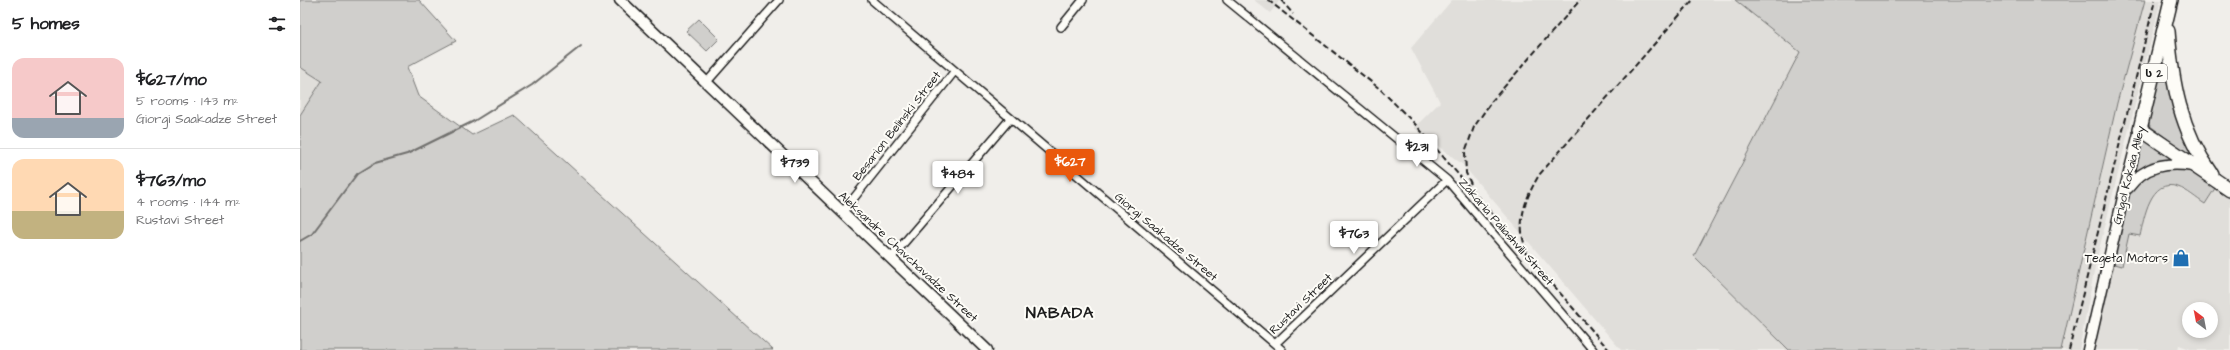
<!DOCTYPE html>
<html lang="en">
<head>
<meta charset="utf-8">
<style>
	:root { --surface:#fff; --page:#f2f2f2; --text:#202124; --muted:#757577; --line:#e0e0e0; --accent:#ea580c }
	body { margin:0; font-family:"Architects Daughter","Noto Sans Georgian",sans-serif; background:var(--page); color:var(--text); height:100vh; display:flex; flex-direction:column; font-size:15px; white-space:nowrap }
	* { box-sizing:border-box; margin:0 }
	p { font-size:13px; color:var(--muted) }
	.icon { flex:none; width:22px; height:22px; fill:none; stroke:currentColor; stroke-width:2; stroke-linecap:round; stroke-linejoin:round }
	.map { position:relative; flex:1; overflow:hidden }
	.details { display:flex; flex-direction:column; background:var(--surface); width:300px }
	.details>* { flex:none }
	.needle { width:26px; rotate:328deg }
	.fabs { position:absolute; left:1882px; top:302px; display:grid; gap:8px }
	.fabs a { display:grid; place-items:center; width:36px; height:36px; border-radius:50%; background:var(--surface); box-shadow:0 2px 6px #0003; font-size:20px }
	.price { position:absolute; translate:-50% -34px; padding:0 9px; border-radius:4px; background:#fff; color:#222; font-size:13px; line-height:26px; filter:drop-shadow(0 1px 2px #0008) }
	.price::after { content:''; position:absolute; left:50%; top:24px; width:12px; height:9px; margin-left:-6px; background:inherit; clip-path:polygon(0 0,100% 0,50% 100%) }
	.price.selected { background:var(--accent); color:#fff }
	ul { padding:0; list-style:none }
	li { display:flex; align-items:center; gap:12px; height:100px; padding:0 12px }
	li+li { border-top:1px solid var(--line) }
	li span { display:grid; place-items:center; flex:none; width:112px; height:80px; border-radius:12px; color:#555 }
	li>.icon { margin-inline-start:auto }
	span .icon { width:48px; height:48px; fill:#fffc; stroke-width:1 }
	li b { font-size:17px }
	h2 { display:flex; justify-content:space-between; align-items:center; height:48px; padding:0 12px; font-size:17px }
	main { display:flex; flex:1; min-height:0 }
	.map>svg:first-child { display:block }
</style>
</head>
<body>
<main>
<section class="details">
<h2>5 homes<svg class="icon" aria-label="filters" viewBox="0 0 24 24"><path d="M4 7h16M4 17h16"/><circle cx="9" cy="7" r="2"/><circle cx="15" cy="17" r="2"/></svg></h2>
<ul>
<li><span style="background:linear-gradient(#f6c9c9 75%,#9aa5b1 0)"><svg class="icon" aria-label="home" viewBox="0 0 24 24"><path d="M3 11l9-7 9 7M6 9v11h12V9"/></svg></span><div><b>$627/mo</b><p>5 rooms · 143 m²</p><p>Giorgi Saakadze Street</p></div></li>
<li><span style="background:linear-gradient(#ffd9b3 65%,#c2b280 0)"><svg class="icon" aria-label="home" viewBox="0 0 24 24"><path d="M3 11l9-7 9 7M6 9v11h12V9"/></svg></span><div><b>$763/mo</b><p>4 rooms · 144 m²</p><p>Rustavi Street</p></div></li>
</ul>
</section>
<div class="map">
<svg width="1930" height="350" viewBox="0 0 1930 350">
	<rect width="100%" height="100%" fill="#f0eeea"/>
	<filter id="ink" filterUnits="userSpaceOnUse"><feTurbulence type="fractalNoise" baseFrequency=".025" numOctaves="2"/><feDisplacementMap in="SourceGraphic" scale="8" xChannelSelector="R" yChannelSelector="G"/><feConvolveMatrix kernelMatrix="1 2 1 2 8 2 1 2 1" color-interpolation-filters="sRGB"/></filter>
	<g filter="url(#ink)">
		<path fill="#e0deda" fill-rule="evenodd" d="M954 0H980L970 13Z
			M1152 0H1435L1500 52 1394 256 1489 350H1321L1162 164 1114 128 1140 102 1111 48Z
			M1845 0H1861L1796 262 1779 350H1761L1817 103Z
			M0 67 22 81 0 115Z
			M1919 182 1930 190V350H1893L1879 345 1878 350H1789L1808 262 1822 265 1829 234 1840 236 1847 204 1856 192 1866 186 1878 187 1905 204ZM1889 309H1911V331H1889Z"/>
		<path fill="#d0cfcc" stroke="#767674" d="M0 0H119L156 41 107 67 118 96 172 135 214 115 473 350H0V115L22 81 0 67Z
			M1435 0H1845L1817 103 1761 350H1489L1394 256 1500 52Z
			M399 19 419 39 407 51 386 31Z
			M1862 53 1866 55C1864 90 1881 122 1894 153L1893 156H1890L1849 125 1848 119Z
			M1843 141H1846L1874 159 1851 162 1835 172 1841 143Z
			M1877 163 1919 182 1905 204C1897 199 1887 190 1878 187 1850 177 1844 218 1840 236L1829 234 1822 266 1808 262 1824 193 1835 178Z"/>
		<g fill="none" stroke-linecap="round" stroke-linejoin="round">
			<path stroke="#706f6d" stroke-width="2" d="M0 241 12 234 57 174 75 163 107 154 174 121 232 85 281 46"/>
			<g stroke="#1c1c1c" stroke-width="10">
				<path id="street" d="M572 0 982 350
					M927 0 1147 180 1293 350
					M761 27 783 0
					M406 83 479 0
					M542 213 654 72
					M591 258 710 119
					M975 344 1147 180"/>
			</g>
			<g stroke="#1c1c1c" stroke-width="13">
				<path id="secondary" d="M320 0 687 350
					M1828 188C1845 165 1866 162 1893 166
					M1788 350 1824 193 1840 129"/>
			</g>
			<g stroke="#1c1c1c" stroke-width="16">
				<path id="highway" d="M1871 0 1840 129 1930 190
					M1868 31C1872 83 1880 130 1912 174"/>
			</g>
			<use href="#street" stroke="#fdfcf7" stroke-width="7"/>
			<use href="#secondary" stroke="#fdfcf7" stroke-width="10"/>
			<use href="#highway" stroke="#fdfcf7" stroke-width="13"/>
			<path stroke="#1c1c1c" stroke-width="2" stroke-dasharray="6 3" stroke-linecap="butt" d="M968 0 1080 89 1115 124 1309 350
				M981 0 993 14
				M1171 184 1166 173 1165 152 1174 127 1191 102 1280 0
				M1227 251C1215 224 1225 199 1239 175L1393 0
				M1769 350 1855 0"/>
		</g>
	</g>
	<defs>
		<g id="shop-bare" transform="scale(1.38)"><path d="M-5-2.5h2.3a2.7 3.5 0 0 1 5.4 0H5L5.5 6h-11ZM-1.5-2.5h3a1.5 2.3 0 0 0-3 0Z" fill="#1f6fb2" stroke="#fdfcf7" stroke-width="2.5" paint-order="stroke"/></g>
	</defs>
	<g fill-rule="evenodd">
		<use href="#shop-bare" x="1881" y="258"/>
	</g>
	<g text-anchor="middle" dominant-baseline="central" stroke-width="4" stroke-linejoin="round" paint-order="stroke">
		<rect fill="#fdfcf7" stroke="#605f5e" stroke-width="1" x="1841" y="64" width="26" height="18" rx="3"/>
		<g font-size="11" font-weight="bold" fill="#1c1c1c">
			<text x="1854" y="73">ს 2</text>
		</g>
		<g font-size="12" fill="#1c1c1c" stroke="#fdfcf7">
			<text transform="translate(597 126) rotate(-52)">Besarion Belinski Street</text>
			<text transform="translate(1829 175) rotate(-76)">Grigol Kokaia Alley</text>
			<text transform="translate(1206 232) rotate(49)">Zakaria Paliashvili Street</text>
			<text transform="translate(866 237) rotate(40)">Giorgi Saakadze Street</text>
			<text transform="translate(608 257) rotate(43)">Aleksandre Chavchavadze Street</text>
			<text transform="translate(1001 304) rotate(-44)">Rustavi Street</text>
		</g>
		<g font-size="12" fill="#1c1c1c" stroke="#fdfcf7" text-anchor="end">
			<text x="1868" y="258">Tegeta Motors</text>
		</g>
		<g font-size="16" font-weight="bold" letter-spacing="1" fill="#1c1c1c" stroke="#fdfcf7">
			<text x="760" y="313">NABADA</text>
		</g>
	</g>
</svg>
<div class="fabs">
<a><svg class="needle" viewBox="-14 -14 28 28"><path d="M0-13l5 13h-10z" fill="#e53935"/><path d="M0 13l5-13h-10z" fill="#757577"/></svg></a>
</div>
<b class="price" style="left:1117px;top:168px">$231</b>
<b class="price selected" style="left:770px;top:183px">$627</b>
<b class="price" style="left:495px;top:184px">$739</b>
<b class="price" style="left:658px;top:195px">$484</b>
<b class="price" style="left:1054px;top:255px">$763</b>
</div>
</main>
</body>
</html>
